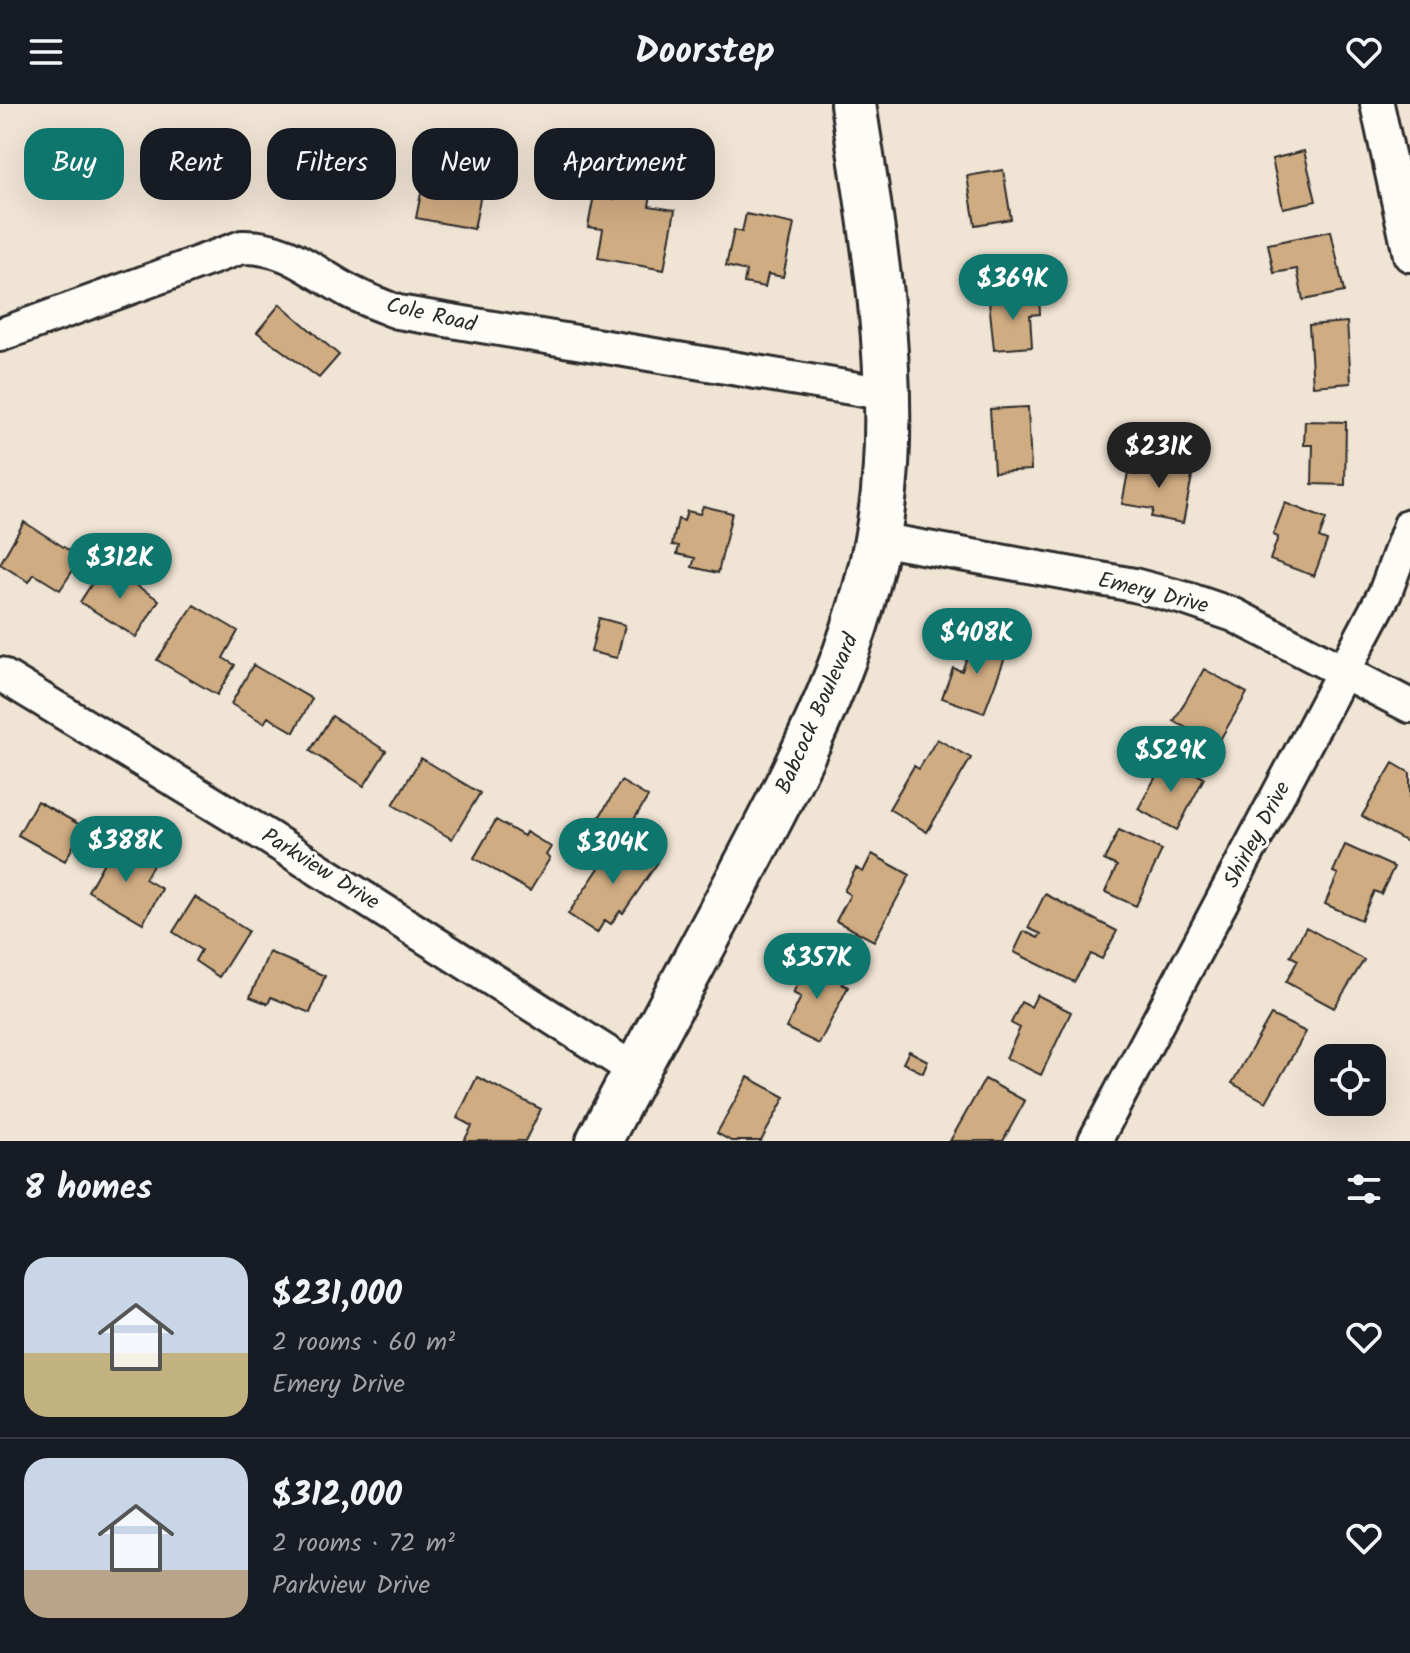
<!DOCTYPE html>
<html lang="en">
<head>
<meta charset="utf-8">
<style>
	:root { --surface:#171b24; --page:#20242c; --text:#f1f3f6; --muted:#9ea1a6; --line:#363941; --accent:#0f766e }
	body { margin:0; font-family:Kalam,sans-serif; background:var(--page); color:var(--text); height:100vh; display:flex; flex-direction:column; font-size:30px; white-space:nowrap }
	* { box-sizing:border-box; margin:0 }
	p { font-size:26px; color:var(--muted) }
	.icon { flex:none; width:44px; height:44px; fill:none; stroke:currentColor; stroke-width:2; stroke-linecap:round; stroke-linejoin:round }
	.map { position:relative; height:1037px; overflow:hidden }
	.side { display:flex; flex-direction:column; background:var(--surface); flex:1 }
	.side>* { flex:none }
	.hud { position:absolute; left:24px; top:24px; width:800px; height:72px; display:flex; gap:16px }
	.tools { position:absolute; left:1314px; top:940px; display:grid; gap:16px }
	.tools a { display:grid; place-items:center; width:72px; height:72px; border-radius:16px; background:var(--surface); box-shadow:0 8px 32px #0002; font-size:40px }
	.price { position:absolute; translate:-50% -68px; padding:0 18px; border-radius:28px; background:var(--accent); color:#fff; font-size:26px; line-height:52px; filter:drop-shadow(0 2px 4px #0008) }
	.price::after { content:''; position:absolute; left:50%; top:48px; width:24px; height:18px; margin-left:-12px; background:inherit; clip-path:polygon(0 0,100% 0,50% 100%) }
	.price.on { background:#222; color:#fff }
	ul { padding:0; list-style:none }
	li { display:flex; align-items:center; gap:24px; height:200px; padding:0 24px }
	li+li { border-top:2px solid var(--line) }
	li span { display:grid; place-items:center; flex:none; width:224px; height:160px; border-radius:24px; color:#555 }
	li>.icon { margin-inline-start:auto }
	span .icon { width:96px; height:96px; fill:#fffc; stroke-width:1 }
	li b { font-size:34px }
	h2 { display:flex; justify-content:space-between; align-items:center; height:96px; padding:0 24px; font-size:34px }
	.chip { padding:0 28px; border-radius:24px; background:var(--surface); box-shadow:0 8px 32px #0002; font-size:28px; line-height:72px }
	.chip.on { background:var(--accent); color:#fff }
	header { display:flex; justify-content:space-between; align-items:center; height:104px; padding:0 24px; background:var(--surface); font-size:36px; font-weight:800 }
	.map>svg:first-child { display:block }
</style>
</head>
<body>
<header><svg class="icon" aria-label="menu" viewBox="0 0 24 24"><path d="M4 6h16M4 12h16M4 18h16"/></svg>Doorstep<svg class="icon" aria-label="heart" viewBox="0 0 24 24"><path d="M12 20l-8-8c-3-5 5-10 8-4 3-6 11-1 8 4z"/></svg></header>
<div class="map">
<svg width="1410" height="1037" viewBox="0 0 1410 1037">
	<rect width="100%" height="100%" fill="#f0e4d4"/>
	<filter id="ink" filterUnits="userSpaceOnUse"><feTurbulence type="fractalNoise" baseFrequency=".0125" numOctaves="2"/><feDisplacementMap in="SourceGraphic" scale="16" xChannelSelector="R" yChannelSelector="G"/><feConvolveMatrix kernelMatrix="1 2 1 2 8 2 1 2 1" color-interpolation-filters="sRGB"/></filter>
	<g filter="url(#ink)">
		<path fill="#d0ac82" stroke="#2b2b2b" stroke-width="2" d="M1304 47 1316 97 1283 104 1272 55Z
			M428 55 464 62 460 81 482 85 474 125 416 114Z
			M621 61 655 67 649 102 675 106 664 166 598 154 603 125 588 123 594 91 615 95Z
			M1003 66 1011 115 975 121 967 72Z
			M746 110 794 120 783 173 768 170 765 183 744 179 746 167 726 162 734 126 742 128Z
			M1331 127 1344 188 1303 196 1297 165 1274 169 1268 140Z
			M1039 192 1040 210 1030 211 1032 243 994 246 989 197Z
			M280 200 339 251 319 274 257 228Z
			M1347 218 1351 279 1313 282 1309 221Z
			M1028 303 1031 366 994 368 990 305Z
			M1305 317 1346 318 1345 381 1312 380 1313 341H1304Z
			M1147 355 1180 362 1178 370 1192 372 1183 419 1151 413 1153 405 1122 400 1129 363 1145 367Z
			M1285 399 1326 415 1319 434 1327 437 1314 472 1270 456 1278 433 1273 431Z
			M703 402 732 409 718 469 692 463 695 454 677 450 679 442 672 441 678 415 684 417 687 407 700 410Z
			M24 418 81 454 60 486 34 470 29 478 0 460Z
			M104 461 159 496 136 533 80 498Z
			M194 501 238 527 223 554 235 561 217 591 157 556Z
			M599 514 625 521 617 554 591 548Z
			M981 533 1009 543 984 609 942 594 953 564 962 567 970 545 976 547Z
			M253 561 312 595 294 628 268 613 264 619 231 600Z
			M1204 565 1247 589 1217 641 1174 617Z
			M332 612 386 647 364 682 310 647Z
			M937 635 971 654 927 728 889 705 914 662 919 665Z
			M421 654 480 689 452 735 393 701Z
			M1166 654 1204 674 1177 726 1138 705Z
			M1393 659 1410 669V740L1362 712Z
			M621 677 648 693 623 733 597 717Z
			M37 697 84 723 65 757 18 731Z
			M496 716 524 732 526 728 551 743 546 751 550 754 530 787 474 754Z
			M1119 726 1162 746 1136 802 1105 788 1117 762 1104 756Z
			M620 733 658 758 623 809 620 807 611 820 605 816 597 829 568 810Z
			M115 739 153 761 145 775 162 785 143 819 88 787Z
			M1345 741 1394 763 1381 790 1374 787 1361 816 1325 800 1338 770 1333 768Z
			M872 750 910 771 874 837 836 817 850 791 844 787 856 764 863 768Z
			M1045 790 1117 827 1102 855 1091 850 1074 878 1014 848 1024 827 1038 834 1041 830 1028 824Z
			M195 793 248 827 219 873 195 857 201 846 173 828Z
			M1306 823 1364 856 1334 904 1286 878 1298 856 1290 852Z
			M269 848 325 872 310 909 271 893 268 900 250 893Z
			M822 857 847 869 842 880 848 883 819 940 786 924 801 893 793 889 806 862 817 867Z
			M1037 891 1071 908 1041 971 1006 954 1020 924 1011 919 1021 898 1031 903Z
			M1271 911 1306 928 1266 998 1232 979Z
			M909 947 928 957 923 969 903 959Z
			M477 973 541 1005 525 1037H464L472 1022 457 1014Z
			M748 973 785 993 761 1037H731L717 1029Z
			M985 975 1025 997 1003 1037H950Z"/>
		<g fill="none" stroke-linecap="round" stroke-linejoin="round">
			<g stroke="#2b2b2b" stroke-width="38">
				<path id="minor" d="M1377 0 1410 151
					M0 231 242 143C286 142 309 165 345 185 362 195 380 201 398 208L887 290
					M877 435 1134 481 1187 495 1234 511 1410 602
					M0 570 268 733 636 967
					M1095 1037 1385 489 1410 421"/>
			</g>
			<g stroke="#2b2b2b" stroke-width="50">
				<path id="secondary" d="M599 1037C644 951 690 866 736 780 806 647 878 515 886 362 893 242 871 118 853 0"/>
			</g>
			<use href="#minor" stroke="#fdfcf7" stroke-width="32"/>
			<use href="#secondary" stroke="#fdfcf7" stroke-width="44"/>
		</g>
	</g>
	<g text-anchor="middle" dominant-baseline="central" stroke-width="6" stroke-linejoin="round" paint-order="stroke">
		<g font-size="22" fill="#2b2b2b" stroke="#fdfcf7">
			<text transform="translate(431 212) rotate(13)">Cole Road</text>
			<text transform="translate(1153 490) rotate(14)">Emery Drive</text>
			<text transform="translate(818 610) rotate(-66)">Babcock Boulevard</text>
			<text transform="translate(1258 731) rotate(-62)">Shirley Drive</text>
			<text transform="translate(320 766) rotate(32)">Parkview Drive</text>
		</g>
	</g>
</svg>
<div class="tools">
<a><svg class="icon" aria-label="locate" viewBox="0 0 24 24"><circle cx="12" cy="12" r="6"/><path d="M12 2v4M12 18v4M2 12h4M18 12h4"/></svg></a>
</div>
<b class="price" style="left:1013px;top:218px">$369K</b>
<b class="price on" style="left:1159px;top:386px">$231K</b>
<b class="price" style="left:120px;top:497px">$312K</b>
<b class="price" style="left:977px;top:572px">$408K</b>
<b class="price" style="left:1171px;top:690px">$529K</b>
<b class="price" style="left:126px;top:780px">$388K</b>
<b class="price" style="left:613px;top:782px">$304K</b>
<b class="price" style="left:817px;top:897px">$357K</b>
<div class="hud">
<a class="chip on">Buy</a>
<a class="chip">Rent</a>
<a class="chip">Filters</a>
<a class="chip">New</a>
<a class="chip">Apartment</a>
</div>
</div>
<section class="side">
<h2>8 homes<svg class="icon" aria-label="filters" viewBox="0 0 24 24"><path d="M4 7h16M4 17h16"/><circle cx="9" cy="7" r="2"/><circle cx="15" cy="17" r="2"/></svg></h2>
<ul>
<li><span style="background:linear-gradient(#c9d6e8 60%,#c2b280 0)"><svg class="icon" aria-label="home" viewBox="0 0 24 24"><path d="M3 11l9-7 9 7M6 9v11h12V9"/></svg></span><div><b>$231,000</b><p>2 rooms · 60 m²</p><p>Emery Drive</p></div><svg class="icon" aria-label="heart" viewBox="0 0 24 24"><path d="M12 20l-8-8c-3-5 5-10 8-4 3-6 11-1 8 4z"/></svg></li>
<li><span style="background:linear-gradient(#c9d6e8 70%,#b9a48a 0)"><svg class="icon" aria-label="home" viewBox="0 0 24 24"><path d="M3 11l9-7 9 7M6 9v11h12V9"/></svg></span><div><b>$312,000</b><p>2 rooms · 72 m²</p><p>Parkview Drive</p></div><svg class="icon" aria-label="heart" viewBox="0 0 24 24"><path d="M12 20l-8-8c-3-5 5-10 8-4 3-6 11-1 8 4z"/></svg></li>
</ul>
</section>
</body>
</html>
